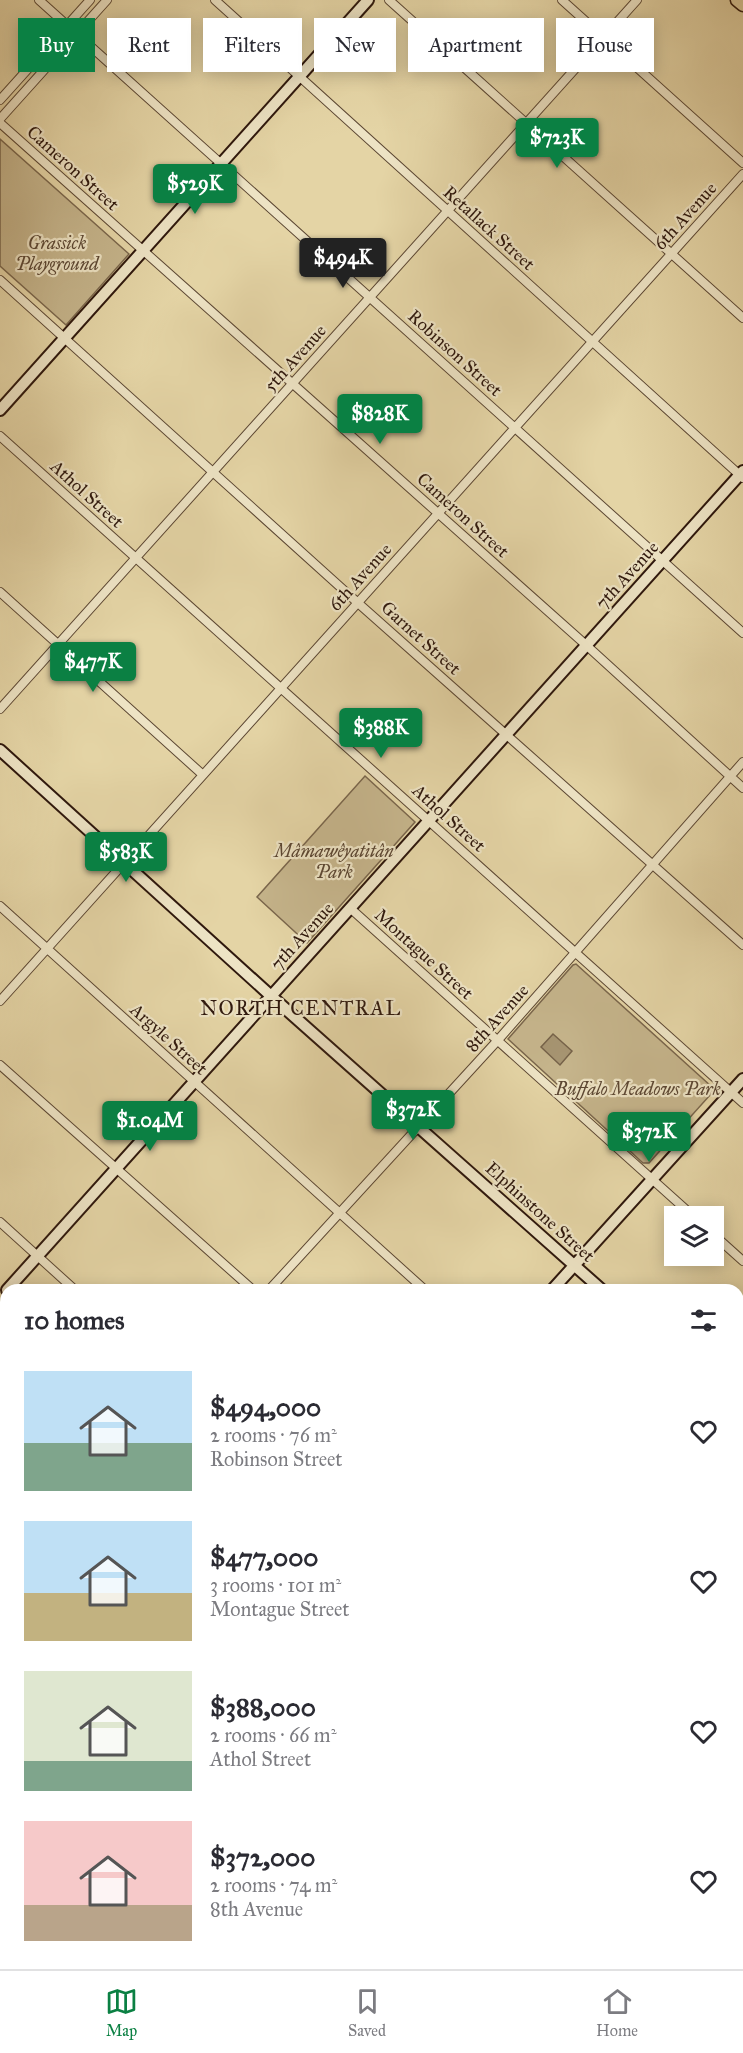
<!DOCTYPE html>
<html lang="en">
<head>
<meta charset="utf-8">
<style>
	:root { --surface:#fff; --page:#f2f2f3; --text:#2b2b33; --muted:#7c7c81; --line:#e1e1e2; --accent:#0b8043 }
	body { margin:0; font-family:"IM FELL Great Primer",serif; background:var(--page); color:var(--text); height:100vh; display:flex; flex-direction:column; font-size:22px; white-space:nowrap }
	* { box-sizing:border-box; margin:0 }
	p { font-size:20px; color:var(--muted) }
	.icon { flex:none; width:33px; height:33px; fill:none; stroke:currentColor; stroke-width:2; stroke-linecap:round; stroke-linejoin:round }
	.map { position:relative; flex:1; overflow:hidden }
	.drawer { position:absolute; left:0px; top:1284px; width:744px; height:686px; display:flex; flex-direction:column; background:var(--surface); border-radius:18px 18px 0 0; box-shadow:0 3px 15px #0003 }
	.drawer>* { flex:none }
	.top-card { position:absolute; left:18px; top:18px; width:708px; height:54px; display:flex; gap:12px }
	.fabs { position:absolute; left:664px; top:1206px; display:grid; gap:12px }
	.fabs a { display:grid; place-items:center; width:60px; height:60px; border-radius:0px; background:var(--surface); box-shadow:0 3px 15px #0003; font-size:30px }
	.price { position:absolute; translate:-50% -51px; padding:0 14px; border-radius:6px; background:var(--accent); color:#fff; font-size:20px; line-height:39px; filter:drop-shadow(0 2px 3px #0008) }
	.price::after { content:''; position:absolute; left:50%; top:36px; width:18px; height:14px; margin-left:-9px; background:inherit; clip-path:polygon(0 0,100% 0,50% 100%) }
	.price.current { background:#222; color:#fff }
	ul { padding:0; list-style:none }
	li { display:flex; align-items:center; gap:18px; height:150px; padding:0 24px }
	li span { display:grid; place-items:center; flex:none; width:168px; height:120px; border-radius:0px; color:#555 }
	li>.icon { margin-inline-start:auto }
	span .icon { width:72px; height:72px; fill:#fffc; stroke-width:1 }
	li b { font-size:26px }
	h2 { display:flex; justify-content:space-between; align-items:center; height:72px; padding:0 24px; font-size:26px }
	.chip { padding:0 21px; border-radius:0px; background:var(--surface); box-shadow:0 3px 15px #0003; font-size:21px; line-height:54px }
	.chip.current { background:var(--accent); color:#fff }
	.menu { display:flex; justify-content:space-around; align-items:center; height:84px; border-top:2px solid var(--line); background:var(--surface); font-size:16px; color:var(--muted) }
	.menu a { display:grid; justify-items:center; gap:3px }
	.menu .current { color:var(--accent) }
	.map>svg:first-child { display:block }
</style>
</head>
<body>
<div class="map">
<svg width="743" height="1969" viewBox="0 0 743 1969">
	<rect width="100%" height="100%" fill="#e4d4a5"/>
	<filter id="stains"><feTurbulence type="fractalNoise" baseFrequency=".00333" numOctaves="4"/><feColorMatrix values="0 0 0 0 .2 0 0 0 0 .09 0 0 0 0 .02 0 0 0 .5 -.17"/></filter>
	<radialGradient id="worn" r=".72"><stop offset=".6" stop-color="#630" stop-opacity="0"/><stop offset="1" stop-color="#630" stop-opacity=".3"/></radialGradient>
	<path fill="#c5b48b" stroke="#7a664c" stroke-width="1.5" d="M0 139 129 254 66 325 0 266Z
		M365 776 415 822 307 943 257 897Z
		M576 964 712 1087 711 1094 649 1163H643L508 1039 573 965Z
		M743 1852V1941L738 1937V1858Z"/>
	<path fill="#a69471" stroke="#766249" stroke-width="1.5" d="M553 1034 572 1051 560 1065 541 1047Z"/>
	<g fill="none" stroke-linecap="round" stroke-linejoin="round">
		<g stroke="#5c4733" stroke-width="10">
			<path id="street" d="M39 0 743 633
				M215 0 743 478
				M389 0 743 318
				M562 0 743 163
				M0 100 90 0
				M0 119 107 0
				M0 123 586 645 743 788
				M0 280 358 603 743 945
				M0 436 743 1103
				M0 592 203 775
				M0 709 637 0
				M0 906 425 1290
				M350 908 693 1216
				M0 1001 743 174
				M0 1065 253 1290
				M0 1222 75 1290
				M714 1235 743 1261
				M269 1290 498 1040 743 762
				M0 1379 6 1384
				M738 1396 743 1390
				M0 1535 6 1541
				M0 1589 6 1583
				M738 1687 743 1682
				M0 1693 6 1698
				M140 1964 147 1969
				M168 1964 174 1969"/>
		</g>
		<g stroke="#2f180d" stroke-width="14">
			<path id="secondary" d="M0 410 368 0
				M0 750 271 996 602 1290
				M7 1290 743 471
				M552 1290 743 1079
				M738 1413 743 1417
				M0 1818 6 1824
				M0 1892 6 1887
				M0 1911 6 1905"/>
		</g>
		<g stroke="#2f180d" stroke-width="15">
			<path id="primary" d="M737 0 743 5"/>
		</g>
		<use href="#street" stroke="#ede3c4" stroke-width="8"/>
		<use href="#secondary" stroke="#ede3c4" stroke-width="10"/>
		<use href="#primary" stroke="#e4d4a5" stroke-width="12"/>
	</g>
	<g text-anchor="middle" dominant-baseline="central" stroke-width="4.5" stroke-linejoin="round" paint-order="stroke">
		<g font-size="18" fill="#2f180d" stroke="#ede3c4">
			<text transform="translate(73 168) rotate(42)">Cameron Street</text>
			<text transform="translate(685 216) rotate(-48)">6th Avenue</text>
			<text transform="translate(489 228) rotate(42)">Retallack Street</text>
			<text transform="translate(455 353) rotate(42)">Robinson Street</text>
			<text transform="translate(295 358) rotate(-48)">5th Avenue</text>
			<text transform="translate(87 494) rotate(42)">Athol Street</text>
			<text transform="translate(463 515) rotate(42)">Cameron Street</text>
			<text transform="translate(627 575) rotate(-48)">7th Avenue</text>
			<text transform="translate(360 577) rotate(-48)">6th Avenue</text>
			<text transform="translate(421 638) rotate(42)">Garnet Street</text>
			<text transform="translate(449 818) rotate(42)">Athol Street</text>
			<text transform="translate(302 936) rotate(-48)">7th Avenue</text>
			<text transform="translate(424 954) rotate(42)">Montague Street</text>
			<text transform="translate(497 1018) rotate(-48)">8th Avenue</text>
			<text transform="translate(169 1039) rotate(42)">Argyle Street</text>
			<text transform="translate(540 1212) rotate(42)">Elphinstone Street</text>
		</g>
		<g font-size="18" font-style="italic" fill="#5c4733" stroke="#ede3c4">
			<text x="57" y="243">Grassick<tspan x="57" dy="21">Playground</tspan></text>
			<text x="334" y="851">Mâmawêyatitân<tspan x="334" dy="21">Park</tspan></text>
			<text x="638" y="1089">Buffalo Meadows Park</text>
		</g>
		<g font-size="20" letter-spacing="1.5" fill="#2f180d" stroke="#ede3c4">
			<text x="301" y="1008">NORTH CENTRAL</text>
		</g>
	</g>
	<rect width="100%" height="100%" filter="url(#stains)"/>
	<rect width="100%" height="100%" fill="url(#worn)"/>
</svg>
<div class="fabs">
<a><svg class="icon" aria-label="layers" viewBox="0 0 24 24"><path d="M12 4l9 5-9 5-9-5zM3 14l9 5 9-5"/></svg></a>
</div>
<b class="price" style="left:557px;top:169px">$723K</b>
<b class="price" style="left:195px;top:215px">$529K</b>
<b class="price current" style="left:343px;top:289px">$494K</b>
<b class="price" style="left:380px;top:445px">$828K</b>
<b class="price" style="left:93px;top:693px">$477K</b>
<b class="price" style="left:381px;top:759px">$388K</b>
<b class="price" style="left:126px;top:883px">$583K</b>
<b class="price" style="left:413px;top:1141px">$372K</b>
<b class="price" style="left:150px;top:1152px">$1.04M</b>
<b class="price" style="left:649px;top:1163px">$372K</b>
<div class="top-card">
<a class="chip current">Buy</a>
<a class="chip">Rent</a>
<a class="chip">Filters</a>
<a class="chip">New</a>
<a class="chip">Apartment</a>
<a class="chip">House</a>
</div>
<section class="drawer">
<h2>10 homes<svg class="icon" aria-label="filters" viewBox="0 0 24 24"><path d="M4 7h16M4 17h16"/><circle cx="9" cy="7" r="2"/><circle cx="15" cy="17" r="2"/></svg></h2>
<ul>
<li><span style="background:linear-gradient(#bfe0f5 60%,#7fa58c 0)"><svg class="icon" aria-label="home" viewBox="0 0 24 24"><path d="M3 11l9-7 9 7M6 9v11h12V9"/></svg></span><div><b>$494,000</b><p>2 rooms · 76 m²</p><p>Robinson Street</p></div><svg class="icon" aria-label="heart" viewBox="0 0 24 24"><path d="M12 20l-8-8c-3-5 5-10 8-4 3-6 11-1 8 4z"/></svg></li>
<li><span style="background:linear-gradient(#bfe0f5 60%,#c2b280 0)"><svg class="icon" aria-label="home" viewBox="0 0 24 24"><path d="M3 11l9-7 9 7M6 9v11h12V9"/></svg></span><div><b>$477,000</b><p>3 rooms · 101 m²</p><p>Montague Street</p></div><svg class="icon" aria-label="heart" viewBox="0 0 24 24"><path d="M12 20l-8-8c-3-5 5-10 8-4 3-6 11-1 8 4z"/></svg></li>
<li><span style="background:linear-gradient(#dfe7d0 75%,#7fa58c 0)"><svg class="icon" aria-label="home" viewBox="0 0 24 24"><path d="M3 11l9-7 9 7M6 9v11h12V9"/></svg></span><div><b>$388,000</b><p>2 rooms · 66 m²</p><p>Athol Street</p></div><svg class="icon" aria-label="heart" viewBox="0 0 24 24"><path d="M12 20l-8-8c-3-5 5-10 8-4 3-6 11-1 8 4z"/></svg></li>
<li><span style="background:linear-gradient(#f6c9c9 70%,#b9a48a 0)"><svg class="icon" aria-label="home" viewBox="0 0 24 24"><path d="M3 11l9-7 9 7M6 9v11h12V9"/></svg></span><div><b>$372,000</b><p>2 rooms · 74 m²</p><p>8th Avenue</p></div><svg class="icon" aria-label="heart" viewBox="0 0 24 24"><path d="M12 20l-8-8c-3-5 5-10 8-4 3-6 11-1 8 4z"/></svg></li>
</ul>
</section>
</div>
<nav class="menu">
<a class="current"><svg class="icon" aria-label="map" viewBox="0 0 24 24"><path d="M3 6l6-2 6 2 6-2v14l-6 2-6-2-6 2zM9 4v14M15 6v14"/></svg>Map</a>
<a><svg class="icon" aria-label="saved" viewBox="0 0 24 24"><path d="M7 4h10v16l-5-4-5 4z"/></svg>Saved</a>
<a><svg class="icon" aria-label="home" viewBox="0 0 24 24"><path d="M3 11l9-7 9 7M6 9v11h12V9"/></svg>Home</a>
</nav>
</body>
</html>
